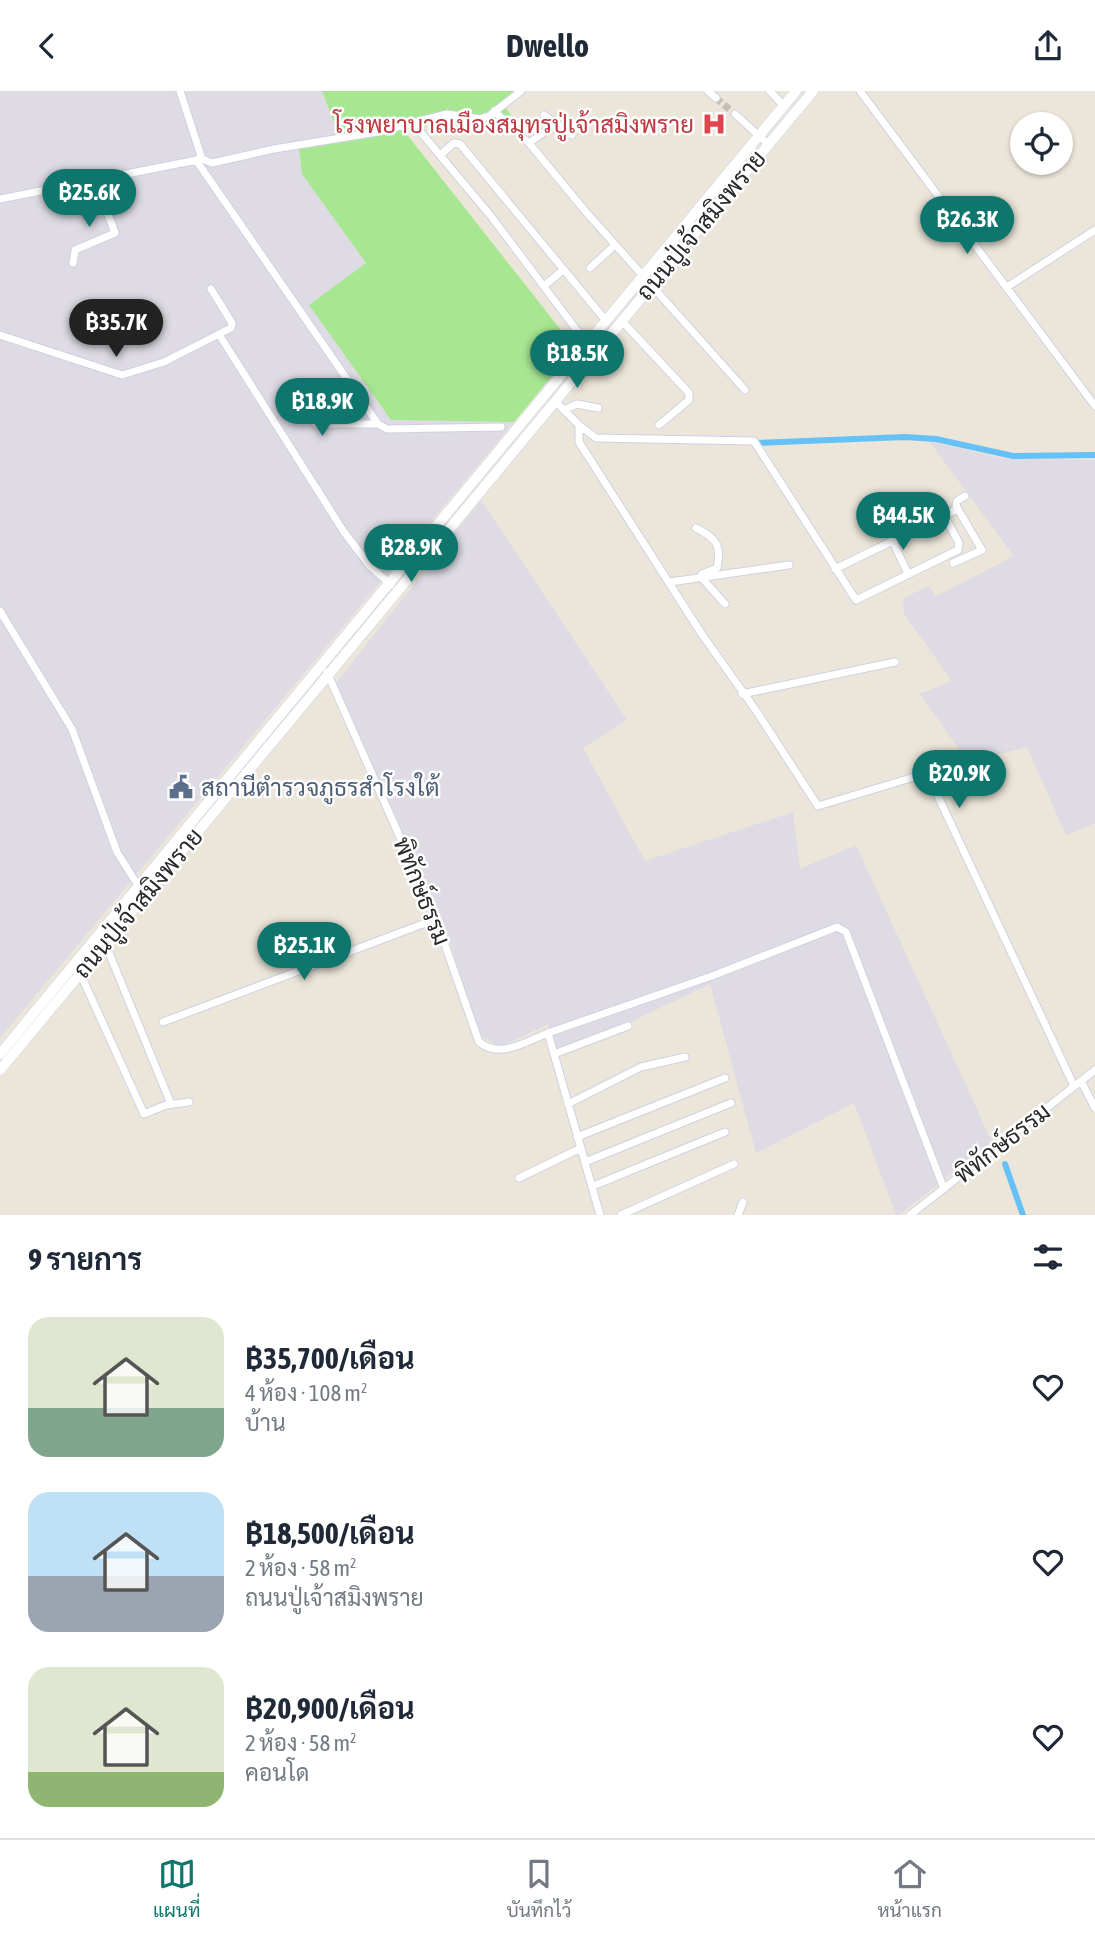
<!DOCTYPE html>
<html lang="th">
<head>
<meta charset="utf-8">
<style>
	:root { --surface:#fff; --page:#f6f6f7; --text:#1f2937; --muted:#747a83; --line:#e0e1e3; --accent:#0f766e }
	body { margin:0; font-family:"Asap Condensed",Sarabun,sans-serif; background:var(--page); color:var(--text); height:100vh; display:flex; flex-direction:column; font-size:26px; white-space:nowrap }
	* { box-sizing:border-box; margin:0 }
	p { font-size:23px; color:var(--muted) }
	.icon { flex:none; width:38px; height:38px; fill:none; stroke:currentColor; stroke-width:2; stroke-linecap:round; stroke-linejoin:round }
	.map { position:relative; height:1124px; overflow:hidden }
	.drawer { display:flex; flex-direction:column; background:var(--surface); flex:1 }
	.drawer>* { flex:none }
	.tools { position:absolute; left:1010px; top:21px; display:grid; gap:14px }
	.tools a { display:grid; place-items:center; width:63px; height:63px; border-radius:50%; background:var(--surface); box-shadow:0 2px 5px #0004; font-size:35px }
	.price { position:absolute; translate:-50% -60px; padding:0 16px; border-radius:24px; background:var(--accent); color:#fff; font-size:23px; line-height:46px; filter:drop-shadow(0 2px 4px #0008) }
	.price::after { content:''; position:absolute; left:50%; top:42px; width:21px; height:16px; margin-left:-10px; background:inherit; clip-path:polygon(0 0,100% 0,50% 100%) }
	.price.current { background:#222; color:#fff }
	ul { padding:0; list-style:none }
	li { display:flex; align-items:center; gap:21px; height:175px; padding:0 28px }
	li span { display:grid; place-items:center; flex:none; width:196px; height:140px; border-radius:21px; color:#555 }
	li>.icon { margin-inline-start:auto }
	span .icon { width:84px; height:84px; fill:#fffc; stroke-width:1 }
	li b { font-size:30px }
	h2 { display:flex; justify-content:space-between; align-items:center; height:84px; padding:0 28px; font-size:30px }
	header { display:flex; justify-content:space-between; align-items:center; height:91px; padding:0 28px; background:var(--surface); font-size:32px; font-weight:700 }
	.tab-bar { display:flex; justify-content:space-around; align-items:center; height:98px; border-top:2px solid var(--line); background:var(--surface); font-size:19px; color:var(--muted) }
	.tab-bar a { display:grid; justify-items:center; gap:4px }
	.tab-bar .current { color:var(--accent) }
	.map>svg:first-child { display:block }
</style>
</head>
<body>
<header><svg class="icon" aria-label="back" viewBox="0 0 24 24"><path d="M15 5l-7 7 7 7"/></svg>Dwello<svg class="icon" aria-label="share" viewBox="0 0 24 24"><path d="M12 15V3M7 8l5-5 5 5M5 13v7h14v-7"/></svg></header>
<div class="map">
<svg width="1095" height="1124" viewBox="0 0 1095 1124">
	<rect width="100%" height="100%" fill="#ece6da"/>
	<path fill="#dedbe4" d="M0 0H322L339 42 302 82 366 172 310 214 391 329 514 331 0 947Z
		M929 350 1005 368 1095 369V732L1066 744 1027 656 968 671 920 603 952 590 904 523 903 507 929 495 936 505 1014 465Z
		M481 409 627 629 583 657 645 770 793 721 800 778 856 754 992 1051 899 1124H896L854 1012 756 1062 710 893 558 966 548 933 501 956 479 944 444 832 335 593Z"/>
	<path fill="#a7e792" d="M322 0H518L502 12 511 24 482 42 470 29 456 27 405 41 575 257 514 331 391 329 309 214 366 172 302 83 299 58 338 42Z"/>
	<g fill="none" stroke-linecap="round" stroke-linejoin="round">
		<path stroke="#65c1f6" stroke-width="2" d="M518 6 525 0"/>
		<path stroke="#65c1f6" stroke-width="6" d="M755 352 905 346 936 348 1013 365 1095 364
			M1005 1073 1023 1124"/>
		<path stroke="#c5c0b7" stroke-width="7" stroke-dasharray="7 3.5" stroke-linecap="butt" d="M716 7 735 23"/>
		<g stroke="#cfd1e3" stroke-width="9">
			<path id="street" d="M708 0 716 7
				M770 0 784 15
				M860 0 1095 315
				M494 20 529 52
				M735 23 768 53
				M544 24 572 44
				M413 32 490 124 588 254
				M557 32 529 52 586 121 745 299
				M440 64 454 52 460 53 607 231
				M202 68 212 72 274 58 377 41 447 23 480 28 489 25 521 0
				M196 69 378 333 387 338 501 336
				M0 108 202 68 180 0
				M73 172 75 159 115 142 96 91
				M590 177 615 154
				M544 195 563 179
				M1007 196 1095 139
				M622 230 689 302V309L659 334
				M0 244 122 284 164 271 231 237 232 232 211 198
				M220 245 344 441 370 475 391 494
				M288 306 316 333H378
				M555 310 579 334V351L701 542 757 621 818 715 921 684 929 686 1074 995
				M564 319 577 313 598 317
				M579 334 596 347 754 350 856 509 958 459 959 452 945 426
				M696 437C716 447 722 454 717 477L702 483
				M893 451 908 483
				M953 472 982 459 956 415 957 410 965 405
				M835 478 958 418
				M702 487 725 513
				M670 491 789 474
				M0 520 72 638 117 761 139 796
				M327 581 436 828 479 951C500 968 525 951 548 942L600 1124
				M742 603 895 571
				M105 852 171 1013
				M80 882 144 1023 166 1014 189 1011
				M712 885 837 836 846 841 944 1098
				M163 931 436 828
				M548 942 709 886
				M554 963 628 935
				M1081 990 1095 1017
				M568 1013 641 976 685 966
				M577 1046 725 987
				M585 1071 731 1012
				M519 1087 581 1057
				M593 1095 725 1041
				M621 1124 734 1073
				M738 1124 743 1111
				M910 1124 1095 979"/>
		</g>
		<g stroke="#cfd1e3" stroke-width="11">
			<path id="secondary" d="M0 963 796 0
				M0 979 813 0"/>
		</g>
		<use href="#street" stroke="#fff" stroke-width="7"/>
		<use href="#secondary" stroke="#fff" stroke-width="10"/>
	</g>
	<defs>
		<g id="hospital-bare" transform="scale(1.89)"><path d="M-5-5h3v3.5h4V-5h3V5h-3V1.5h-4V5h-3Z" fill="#e0444e" stroke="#fff" stroke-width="2.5" paint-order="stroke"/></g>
		<g id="civic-bare" transform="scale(1.89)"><path d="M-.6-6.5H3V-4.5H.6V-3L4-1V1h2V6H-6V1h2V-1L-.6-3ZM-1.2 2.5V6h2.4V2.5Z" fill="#5c6f8a" stroke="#fff" stroke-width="2.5" paint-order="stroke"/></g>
	</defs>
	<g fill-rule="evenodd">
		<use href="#hospital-bare" x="714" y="33"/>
		<use href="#civic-bare" x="181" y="696"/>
	</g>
	<g text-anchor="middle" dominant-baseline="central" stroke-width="5" stroke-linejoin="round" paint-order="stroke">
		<g font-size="24" fill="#be3a42" stroke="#fff" text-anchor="end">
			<text x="694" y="33">โรงพยาบาลเมืองสมุทรปู่เจ้าสมิงพราย</text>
		</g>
		<g font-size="24" fill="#292929" stroke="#fff">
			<text transform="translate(701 134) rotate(-50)">ถนนปู่เจ้าสมิงพราย</text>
			<text transform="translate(422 800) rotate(68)">พิทักษ์ธรรม</text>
			<text transform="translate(138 812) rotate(-50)">ถนนปู่เจ้าสมิงพราย</text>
			<text transform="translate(1002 1052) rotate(-38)">พิทักษ์ธรรม</text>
		</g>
		<g font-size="24" fill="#4e5e75" stroke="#fff" text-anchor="start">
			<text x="201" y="696">สถานีตำรวจภูธรสำโรงใต้</text>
		</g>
	</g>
</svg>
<div class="tools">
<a><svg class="icon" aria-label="locate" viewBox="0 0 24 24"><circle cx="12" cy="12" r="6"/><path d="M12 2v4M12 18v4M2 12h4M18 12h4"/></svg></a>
</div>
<b class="price" style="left:89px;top:138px">฿25.6K</b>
<b class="price" style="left:967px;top:165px">฿26.3K</b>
<b class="price current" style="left:116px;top:268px">฿35.7K</b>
<b class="price" style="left:577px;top:299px">฿18.5K</b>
<b class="price" style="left:322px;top:347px">฿18.9K</b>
<b class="price" style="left:903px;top:461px">฿44.5K</b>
<b class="price" style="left:411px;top:493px">฿28.9K</b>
<b class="price" style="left:959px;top:719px">฿20.9K</b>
<b class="price" style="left:304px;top:891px">฿25.1K</b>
</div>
<section class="drawer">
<h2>9 รายการ<svg class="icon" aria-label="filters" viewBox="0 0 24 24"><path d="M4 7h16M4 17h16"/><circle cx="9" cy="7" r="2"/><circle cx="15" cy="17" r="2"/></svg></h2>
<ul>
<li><span style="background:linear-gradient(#dfe7d0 65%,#7fa58c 0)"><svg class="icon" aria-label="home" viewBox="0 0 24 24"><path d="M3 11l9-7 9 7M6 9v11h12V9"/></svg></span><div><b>฿35,700/เดือน</b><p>4 ห้อง · 108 m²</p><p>บ้าน</p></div><svg class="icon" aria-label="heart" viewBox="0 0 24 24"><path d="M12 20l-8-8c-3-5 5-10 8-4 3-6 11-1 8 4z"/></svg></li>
<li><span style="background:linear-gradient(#bfe0f5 60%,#9aa5b1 0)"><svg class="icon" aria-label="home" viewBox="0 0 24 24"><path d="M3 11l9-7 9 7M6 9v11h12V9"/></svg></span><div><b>฿18,500/เดือน</b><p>2 ห้อง · 58 m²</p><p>ถนนปู่เจ้าสมิงพราย</p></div><svg class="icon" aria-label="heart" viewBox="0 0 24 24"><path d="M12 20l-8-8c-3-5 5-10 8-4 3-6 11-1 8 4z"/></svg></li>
<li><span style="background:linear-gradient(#dfe7d0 75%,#8fb573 0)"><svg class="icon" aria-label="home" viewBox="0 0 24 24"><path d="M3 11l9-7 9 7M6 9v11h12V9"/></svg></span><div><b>฿20,900/เดือน</b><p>2 ห้อง · 58 m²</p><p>คอนโด</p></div><svg class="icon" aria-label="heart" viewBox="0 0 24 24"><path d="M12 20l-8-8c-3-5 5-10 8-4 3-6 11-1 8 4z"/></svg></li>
</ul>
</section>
<nav class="tab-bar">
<a class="current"><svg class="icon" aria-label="map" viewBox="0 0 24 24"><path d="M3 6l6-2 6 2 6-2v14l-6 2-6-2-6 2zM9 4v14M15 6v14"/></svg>แผนที่</a>
<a><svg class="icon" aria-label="saved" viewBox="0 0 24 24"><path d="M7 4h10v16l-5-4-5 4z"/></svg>บันทึกไว้</a>
<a><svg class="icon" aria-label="home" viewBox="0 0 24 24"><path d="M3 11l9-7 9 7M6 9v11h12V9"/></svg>หน้าแรก</a>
</nav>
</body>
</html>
